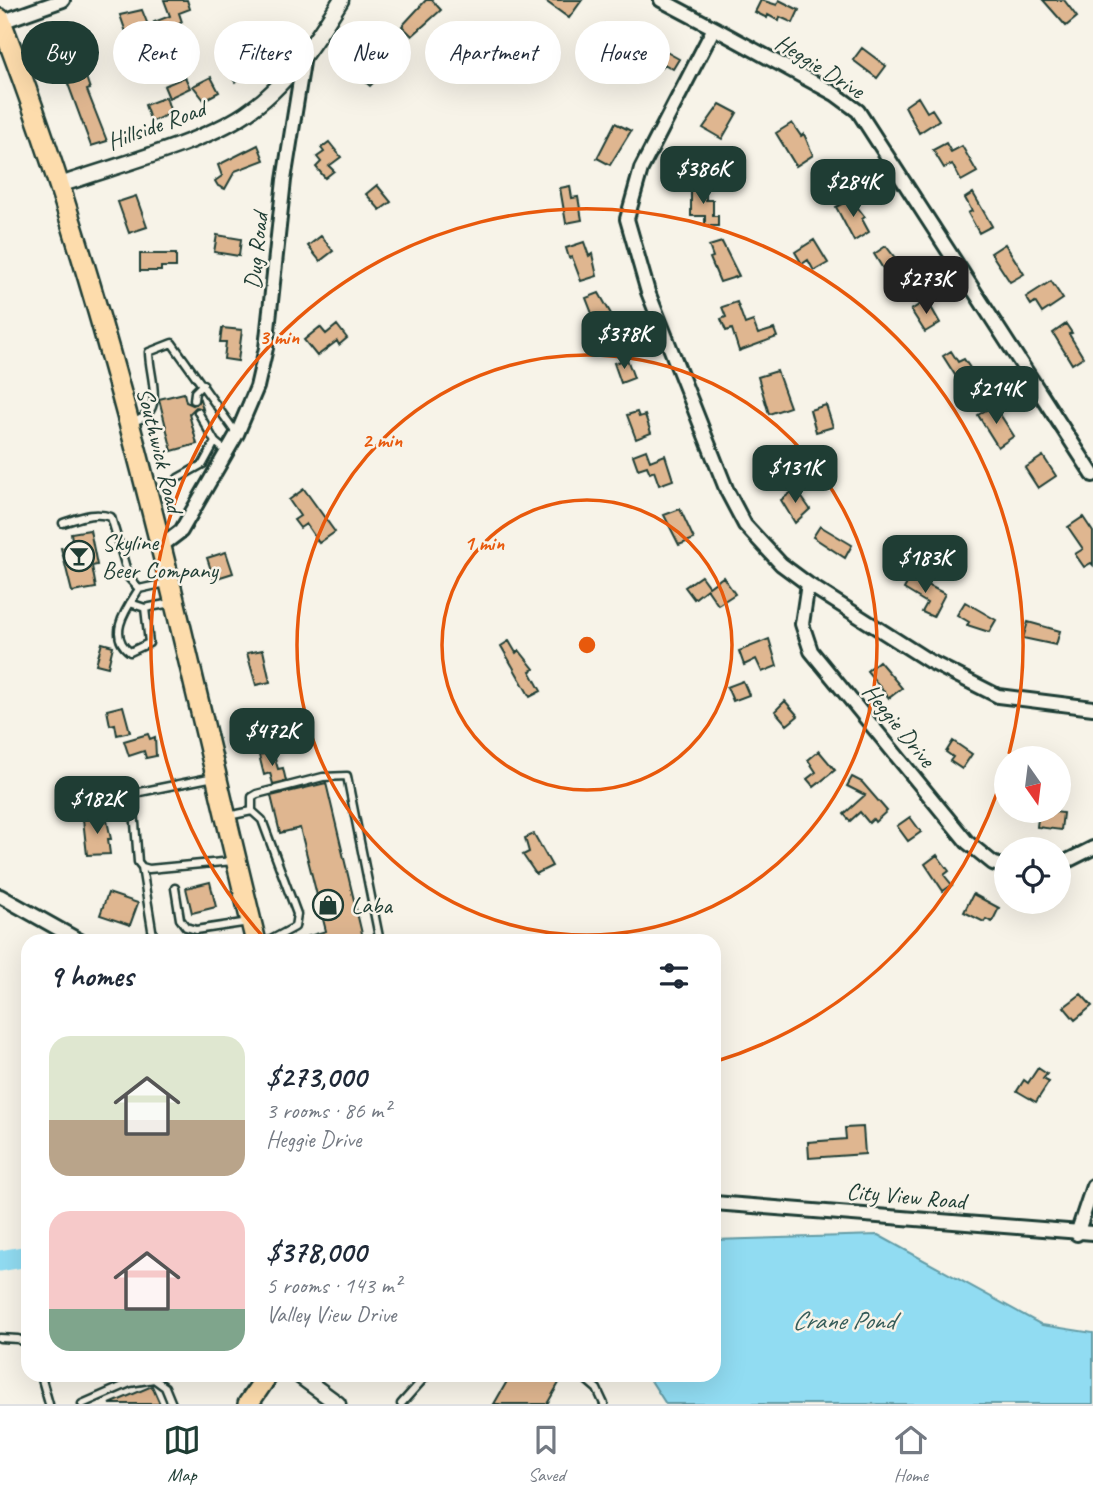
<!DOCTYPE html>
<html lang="en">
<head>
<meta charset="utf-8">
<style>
	:root { --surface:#fff; --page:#f6f6f7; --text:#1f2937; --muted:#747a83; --line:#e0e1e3; --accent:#1f3d34 }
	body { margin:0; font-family:Caveat,sans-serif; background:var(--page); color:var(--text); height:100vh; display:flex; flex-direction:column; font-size:26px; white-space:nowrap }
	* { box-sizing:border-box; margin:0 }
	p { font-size:23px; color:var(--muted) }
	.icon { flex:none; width:38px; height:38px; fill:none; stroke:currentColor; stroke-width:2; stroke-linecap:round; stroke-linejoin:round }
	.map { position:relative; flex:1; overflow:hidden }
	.side { position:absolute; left:21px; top:934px; width:700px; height:448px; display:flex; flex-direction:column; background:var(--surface); border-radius:21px; box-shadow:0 7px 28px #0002 }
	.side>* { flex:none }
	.hud { position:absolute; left:21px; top:21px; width:700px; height:63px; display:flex; gap:14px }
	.needle { width:46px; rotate:166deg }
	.tools { position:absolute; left:994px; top:746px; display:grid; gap:14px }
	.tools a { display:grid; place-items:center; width:77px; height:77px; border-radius:50%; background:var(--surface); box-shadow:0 7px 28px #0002; font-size:35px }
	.price { position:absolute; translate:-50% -60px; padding:0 16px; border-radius:14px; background:var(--accent); color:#fff; font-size:23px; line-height:46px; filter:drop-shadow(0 2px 4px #0008) }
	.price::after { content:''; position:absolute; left:50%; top:42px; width:21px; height:16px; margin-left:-10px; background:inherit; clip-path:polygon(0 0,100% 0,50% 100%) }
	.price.active { background:#222; color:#fff }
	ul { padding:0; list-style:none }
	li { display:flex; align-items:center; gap:21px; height:175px; padding:0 28px }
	li span { display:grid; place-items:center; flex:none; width:196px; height:140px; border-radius:21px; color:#555 }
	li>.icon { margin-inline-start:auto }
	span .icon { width:84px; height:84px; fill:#fffc; stroke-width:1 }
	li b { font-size:30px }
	h2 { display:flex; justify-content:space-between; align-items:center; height:84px; padding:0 28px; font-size:30px }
	.chip { padding:0 24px; border-radius:32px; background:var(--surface); box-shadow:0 7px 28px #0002; font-size:24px; line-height:63px }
	.chip.active { background:var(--accent); color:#fff }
	.menu { display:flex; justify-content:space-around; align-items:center; height:98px; border-top:2px solid var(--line); background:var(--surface); font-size:19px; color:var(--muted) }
	.menu a { display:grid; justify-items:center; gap:4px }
	.menu .active { color:var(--accent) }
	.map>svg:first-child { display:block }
</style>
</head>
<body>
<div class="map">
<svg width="1093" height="1404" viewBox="0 0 1093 1404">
	<rect width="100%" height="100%" fill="#f7f3e8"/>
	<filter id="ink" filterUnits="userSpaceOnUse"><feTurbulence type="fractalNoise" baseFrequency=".0143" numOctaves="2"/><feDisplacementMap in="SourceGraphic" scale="14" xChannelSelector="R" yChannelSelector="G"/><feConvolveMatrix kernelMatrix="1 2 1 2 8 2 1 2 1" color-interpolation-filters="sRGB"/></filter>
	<g filter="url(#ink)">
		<path fill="#91dcf2" stroke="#639ca6" stroke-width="2" d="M878 1235 1042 1325 1093 1333V1404H666L648 1376H714V1240Z"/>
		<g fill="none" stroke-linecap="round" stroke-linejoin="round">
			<path stroke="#91dcf2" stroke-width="21" d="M0 1261 28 1256"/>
		</g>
		<path fill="#dfb690" stroke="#1f3d34" stroke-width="2" d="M164 0H187L190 9 179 13 182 22 170 30 175 44 165 48 154 22 170 16Z
			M426 0H432L441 10 412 36 402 26Z
			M544 0H582L569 18Z
			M761 0 777 5 779 0 799 10 793 23 780 17 779 21 768 15 767 18 755 12Z
			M1043 0H1064L1077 17 1066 26Z
			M142 10 148 25 126 32 120 15Z
			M605 24 625 34 616 50 597 39Z
			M281 26 290 34 274 51 264 41Z
			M85 34 88 43 78 47V53L90 89 87 90 107 141 91 146 67 81 70 80 63 59 60 60 54 45Z
			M654 45 679 59 673 69 664 64 662 68 656 64 655 67 645 61 649 46 653 48Z
			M862 48 886 66 877 78 853 60Z
			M377 58 387 69 370 86 361 78 365 74 362 72Z
			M243 60 251 73 235 82 228 70Z
			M185 77 190 88 169 98 164 86Z
			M211 77 219 92 204 100 193 86Z
			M166 97 171 113 151 122 145 105Z
			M918 97 927 112 932 109 939 120 919 133 905 106Z
			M720 104 737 113 722 139 703 128Z
			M615 123 631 131 610 165 597 158Z
			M792 123 801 136 804 134 813 155 796 166 776 133Z
			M329 142 341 157 329 166 334 171 325 178 316 167 321 162 317 157 324 152 321 148Z
			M946 143 951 152 962 146 977 172 961 181 952 164 944 168 933 150Z
			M258 145 264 160 235 171 225 189 218 186 215 181 222 176 218 165Z
			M377 185 391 202 380 210 366 194Z
			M570 186 572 198 578 197 582 220 566 223 560 188Z
			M691 187H706V200H713V216H718V226H705V216H691Z
			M973 193 992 226 979 233 968 213 972 211 965 198Z
			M136 196 147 227 129 233 118 202Z
			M851 199 865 217 862 219 869 232 854 241 836 207Z
			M217 235 241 239 239 256 214 252Z
			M321 236 333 251 320 261 308 246Z
			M814 240 828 263 814 271 808 260 802 264 795 252Z
			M584 242 589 256 592 254 597 276 581 281 572 257 569 258 566 248Z
			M722 242 739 276 720 282 710 258 713 257 709 246Z
			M1005 244 1024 274 1010 282 991 253Z
			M886 246 908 275 893 285 874 254Z
			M140 254H176V267H161V271H140Z
			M1051 281 1063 299 1042 313 1035 302 1031 305 1026 297Z
			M599 293 615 321 612 323 614 328 600 334 586 298Z
			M927 300 940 323 925 332 911 310Z
			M737 302 745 324 753 321 758 334 774 329 777 337 739 351 732 329 726 331 721 319 726 317 722 307Z
			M1066 324 1072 333 1069 334 1083 357 1072 364 1053 333Z
			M337 325 347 338 339 345 337 341 317 356 304 340 320 327 326 334Z
			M222 328 242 330 238 361 224 359 226 342H220Z
			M951 351 958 362 964 359 976 377 962 386 943 356Z
			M627 359 634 378 621 383 614 363Z
			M777 371 790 407 769 414 758 377Z
			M184 393 186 402 193 405 200 399 203 409 196 407 189 414 197 444 172 451 159 399Z
			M826 405 833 427 816 432 810 410Z
			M994 405 1014 436 998 447 978 415Z
			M637 412 639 417 645 415 651 433 636 439 627 415Z
			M646 450 650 461 665 455 673 480 659 485 654 471 650 473 647 466 638 469 633 455Z
			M1043 456 1056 476 1038 488 1025 468Z
			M304 489 335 532 319 543 306 524 300 528 294 520 300 516 289 500Z
			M796 489 810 509 795 523 781 500Z
			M680 509 694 539 679 545 664 515Z
			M1083 517 1093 532V565L1091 563 1084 567 1075 554 1083 549 1068 527Z
			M820 526 852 545 845 558 813 537Z
			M90 530 97 565 92 566 96 588 72 592 61 548 73 546 71 533Z
			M226 552 233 573 214 579 207 558Z
			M701 576 709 587 723 577 735 594 718 605 707 589 694 599 685 587Z
			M911 576 945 594 933 617 922 612 927 603 904 589Z
			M965 602 996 620 989 632 967 625 969 622 957 615Z
			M1028 622 1060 631 1056 645 1023 638Z
			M769 639 777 666 762 672 756 659 744 665 739 651Z
			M509 641 516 653 519 650 534 669 530 671 541 691 530 697 501 646Z
			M102 643 113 646 108 667 96 664Z
			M263 650 270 682 256 685 247 653Z
			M879 661 902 688 889 698 867 671Z
			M743 681 749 695 733 701 727 687Z
			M785 701 798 716 787 725 775 711Z
			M123 706 130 732 117 735 115 724 110 725 107 710Z
			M148 734 150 739 155 737 156 756 146 758 144 751 129 756 124 741Z
			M953 741 972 754 962 769 950 761 953 757 946 752Z
			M819 751 835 770 814 787 807 779 816 772 808 760Z
			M273 752 278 769 283 768 286 781 273 784 270 773 264 775 259 755Z
			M852 777 862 782 887 811 875 822 873 819 869 823 860 812 850 821 844 814 865 795 847 786Z
			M326 783 364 942H299V939L326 931 300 828 280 833 271 796Z
			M1039 810 1063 813 1061 830 1037 827Z
			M106 816 111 839H108L110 854 87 855 83 819Z
			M910 817 921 832 908 841 897 826Z
			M534 834 552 866 536 874 523 855 529 852 525 838Z
			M937 855 949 871 944 875 952 885 943 891 925 864Z
			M210 882 216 907 192 913 186 888Z
			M108 893 138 903 130 925 100 915Z
			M973 894 999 908 992 922 986 919 984 922 964 912Z
			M1081 994 1092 1006 1075 1020 1064 1007Z
			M1038 1068 1047 1074 1043 1079 1049 1082 1036 1102 1017 1091 1024 1080 1028 1083Z
			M863 1127 865 1154 809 1158 808 1142 846 1139 845 1128Z
			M510 1376H563L547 1404H494Z
			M152 1386 160 1404H110Z"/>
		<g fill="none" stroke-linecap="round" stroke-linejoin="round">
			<g stroke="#1f3d34" stroke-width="11">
				<path id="service" d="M194 400 195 392 203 384
					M198 412 215 442 226 451
					M132 422C168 413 149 378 149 352L172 343 236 433
					M178 478 203 464 215 442
					M63 523C79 518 94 511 111 517L129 578 139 589
					M130 603 145 608 171 603
					M145 608 149 643 130 652C106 635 127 608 139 589L166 583
					M214 777 140 792 133 797 138 862 142 867 149 869 233 861
					M252 811V797L257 794 323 777 347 776 380 942
					M228 816 252 811 262 820 297 914 295 927 267 942
					M142 867 154 942
					M175 888 180 919 186 927 196 930 249 922
					M0 1338 18 1339 28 1344
					M41 1376 49 1404
					M582 1376 597 1389 604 1404
					M82 1404 130 1383 154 1379 165 1387 172 1404
					M401 1404 426 1376"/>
			</g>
			<g stroke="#1f3d34" stroke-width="18">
				<path id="minor" d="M661 0 714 28 641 169 627 219 648 292 727 491 745 525 781 564 808 584 929 661 998 696 1093 708
					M1 22 63 0
					M714 28 835 94 858 111 1093 475
					M160 547 181 531 237 434 257 387 266 348 284 180 304 56
					M808 584 802 624 811 651 967 842 993 863 1006 868
					M1059 865 1093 848
					M0 896 82 942
					M714 1203 1093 1233
					M1077 1234 1093 1186"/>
			</g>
			<g stroke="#1f3d34" stroke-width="19">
				<path id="tertiary" d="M60 185C114 166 200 144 245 114 287 86 315 42 341 0
					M300 1376 338 1404"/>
			</g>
			<g stroke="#1f3d34" stroke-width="24">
				<path id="trunk" d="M0 19C116 317 180 632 256 942
					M248 1404 267 1376"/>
			</g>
			<use href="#service" stroke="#f7f3e8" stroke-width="6"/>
			<use href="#minor" stroke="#f7f3e8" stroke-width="12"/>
			<use href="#tertiary" stroke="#f7f3e8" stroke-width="14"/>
			<use href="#trunk" stroke="#fddcac" stroke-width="19"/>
		</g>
	</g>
	<g fill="none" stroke="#e8590c" stroke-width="3.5">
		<circle cx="587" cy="645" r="145"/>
		<circle cx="587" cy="645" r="290"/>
		<path d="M1006 765A436 436 0 0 1 714 1062M266 940A436 436 0 1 1 1009 754"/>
	</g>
	<defs>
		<g id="bar-ring" transform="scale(1.575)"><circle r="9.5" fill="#f7f3e8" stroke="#1f3d34" stroke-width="1.5"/><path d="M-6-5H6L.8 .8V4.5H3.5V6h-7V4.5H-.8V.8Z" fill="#1f3d34"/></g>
		<g id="shop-ring" transform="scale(1.575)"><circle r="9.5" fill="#f7f3e8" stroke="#1f3d34" stroke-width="1.5"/><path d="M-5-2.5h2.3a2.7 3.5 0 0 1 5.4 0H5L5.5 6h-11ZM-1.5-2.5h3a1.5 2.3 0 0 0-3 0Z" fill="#1f3d34"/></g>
	</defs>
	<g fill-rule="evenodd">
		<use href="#bar-ring" x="79" y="556"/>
		<use href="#shop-ring" x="328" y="905"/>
	</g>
	<g text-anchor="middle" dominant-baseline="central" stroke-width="5" stroke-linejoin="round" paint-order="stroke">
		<g font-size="24" fill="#1f3d34" stroke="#f7f3e8">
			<text transform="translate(820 66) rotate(32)">Heggie Drive</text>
			<text transform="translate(156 125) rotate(-20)">Hillside Road</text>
			<text transform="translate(256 251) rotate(-84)">Dug Road</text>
			<text transform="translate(160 450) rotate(76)">Southwick Road</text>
			<text transform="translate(899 725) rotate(51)">Heggie Drive</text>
			<text transform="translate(906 1196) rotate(5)">City View Road</text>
		</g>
		<g font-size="24" fill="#1f3d34" stroke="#f7f3e8" text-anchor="start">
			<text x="102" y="542">Skyline<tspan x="102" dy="28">Beer Company</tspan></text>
			<text x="351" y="905">Laba</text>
		</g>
		<g font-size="26" font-style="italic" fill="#365d5a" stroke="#f7f3e8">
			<text x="843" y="1320">Crane Pond</text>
		</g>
	</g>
	<circle cx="587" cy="645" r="10" fill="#e8590c" stroke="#f7f3e8" stroke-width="3.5"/>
	<g font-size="21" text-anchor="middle" font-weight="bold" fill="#e8590c" stroke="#f7f3e8" stroke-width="5" stroke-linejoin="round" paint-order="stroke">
		<text x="279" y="344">3 min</text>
		<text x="382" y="447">2 min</text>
		<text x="484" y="550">1 min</text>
	</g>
</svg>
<div class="tools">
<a><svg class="needle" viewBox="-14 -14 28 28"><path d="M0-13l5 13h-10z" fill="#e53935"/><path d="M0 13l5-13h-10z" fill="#747a83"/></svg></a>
<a><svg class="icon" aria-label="locate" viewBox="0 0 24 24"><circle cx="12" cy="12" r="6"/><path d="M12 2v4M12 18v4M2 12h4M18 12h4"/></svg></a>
</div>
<b class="price" style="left:703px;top:206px">$386K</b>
<b class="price" style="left:853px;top:219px">$284K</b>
<b class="price active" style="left:926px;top:316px">$273K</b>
<b class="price" style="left:624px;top:371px">$378K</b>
<b class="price" style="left:996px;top:426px">$214K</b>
<b class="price" style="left:795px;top:505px">$131K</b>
<b class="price" style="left:925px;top:595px">$183K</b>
<b class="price" style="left:272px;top:768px">$472K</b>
<b class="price" style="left:97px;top:836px">$182K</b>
<div class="hud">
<a class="chip active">Buy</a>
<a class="chip">Rent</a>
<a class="chip">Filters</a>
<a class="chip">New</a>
<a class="chip">Apartment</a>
<a class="chip">House</a>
</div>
<section class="side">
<h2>9 homes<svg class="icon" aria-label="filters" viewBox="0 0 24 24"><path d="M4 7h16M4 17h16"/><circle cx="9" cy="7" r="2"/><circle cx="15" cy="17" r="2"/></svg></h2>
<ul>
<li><span style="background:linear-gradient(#dfe7d0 60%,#b9a48a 0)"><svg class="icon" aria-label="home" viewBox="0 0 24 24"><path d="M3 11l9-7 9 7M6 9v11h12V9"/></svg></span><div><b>$273,000</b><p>3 rooms · 86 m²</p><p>Heggie Drive</p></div></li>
<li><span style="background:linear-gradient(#f6c9c9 70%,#7fa58c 0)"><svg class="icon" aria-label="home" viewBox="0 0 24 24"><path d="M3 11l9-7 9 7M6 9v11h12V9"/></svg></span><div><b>$378,000</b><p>5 rooms · 143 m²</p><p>Valley View Drive</p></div></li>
</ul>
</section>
</div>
<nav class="menu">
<a class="active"><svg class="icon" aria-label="map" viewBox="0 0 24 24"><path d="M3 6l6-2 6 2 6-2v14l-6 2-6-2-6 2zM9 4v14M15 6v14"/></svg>Map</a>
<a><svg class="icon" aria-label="saved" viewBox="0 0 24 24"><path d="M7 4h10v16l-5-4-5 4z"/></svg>Saved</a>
<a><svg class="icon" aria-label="home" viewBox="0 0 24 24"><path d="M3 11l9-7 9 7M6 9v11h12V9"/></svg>Home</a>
</nav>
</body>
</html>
